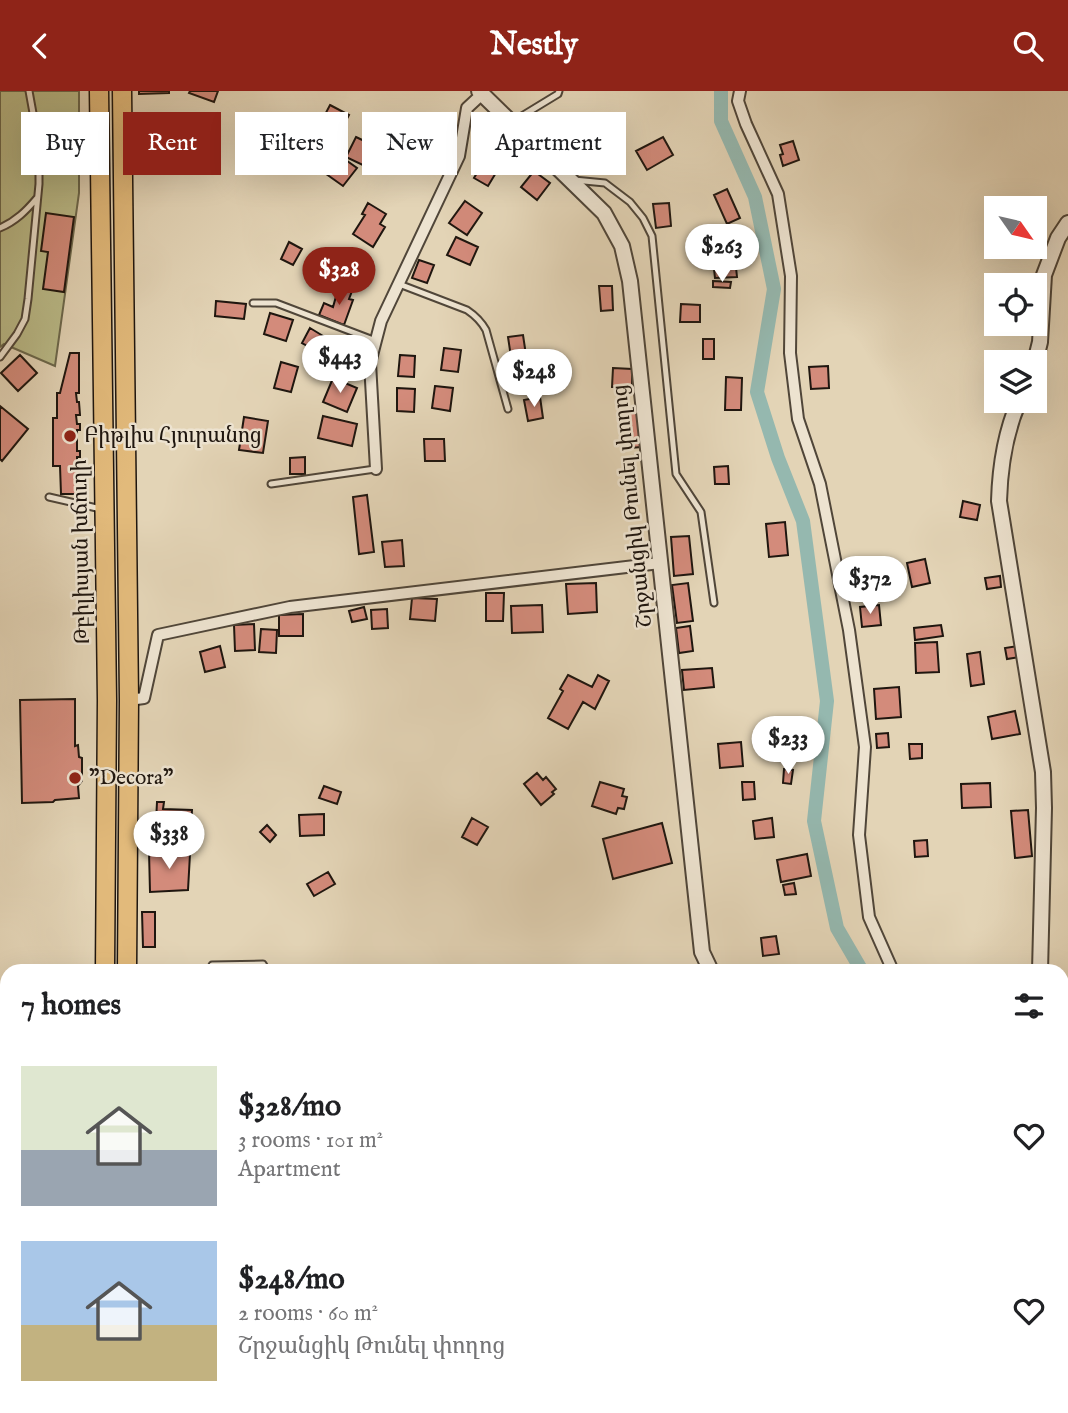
<!DOCTYPE html>
<html lang="en">
<head>
<meta charset="utf-8">
<style>
	:root { --surface:#fff; --page:#f2f2f2; --text:#202124; --muted:#757577; --accent:#8f2418 }
	body { margin:0; font-family:"IM FELL English","Noto Serif Armenian",serif; background:var(--page); color:var(--text); height:100vh; display:flex; flex-direction:column; font-size:26px; white-space:nowrap }
	* { box-sizing:border-box; margin:0 }
	p { font-size:23px; color:var(--muted) }
	.icon { flex:none; width:38px; height:38px; fill:none; stroke:currentColor; stroke-width:2; stroke-linecap:round; stroke-linejoin:round }
	.map { position:relative; flex:1; overflow:hidden }
	.details { position:absolute; left:0px; top:873px; width:1069px; height:450px; display:flex; flex-direction:column; background:var(--surface); border-radius:21px 21px 0 0; box-shadow:0 7px 28px #0002 }
	.details>* { flex:none }
	.guide { position:absolute; left:21px; top:21px; width:700px; height:63px; display:flex; gap:14px }
	.needle { width:46px; rotate:124deg }
	.buttons { position:absolute; left:984px; top:105px; display:grid; gap:14px }
	.buttons a { display:grid; place-items:center; width:63px; height:63px; border-radius:0px; background:var(--surface); box-shadow:0 7px 28px #0002; font-size:35px }
	.price { position:absolute; translate:-50% -60px; padding:0 16px; border-radius:24px; background:#fff; color:#222; font-size:23px; line-height:46px; filter:drop-shadow(0 2px 4px #0008) }
	.price::after { content:''; position:absolute; left:50%; top:42px; width:21px; height:16px; margin-left:-10px; background:inherit; clip-path:polygon(0 0,100% 0,50% 100%) }
	.price.active { background:var(--accent); color:#fff }
	ul { padding:0; list-style:none }
	li { display:flex; align-items:center; gap:21px; height:175px; padding:0 21px }
	li span { display:grid; place-items:center; flex:none; width:196px; height:140px; border-radius:0px; color:#555 }
	li>.icon { margin-inline-start:auto }
	span .icon { width:84px; height:84px; fill:#fffc; stroke-width:1 }
	li b { font-size:30px }
	h2 { display:flex; justify-content:space-between; align-items:center; height:84px; padding:0 21px; font-size:30px }
	.tag { padding:0 24px; border-radius:0px; background:var(--surface); box-shadow:0 7px 28px #0002; font-size:24px; line-height:63px }
	.tag.active { background:var(--accent); color:#fff }
	header { display:flex; justify-content:space-between; align-items:center; height:91px; padding:0 21px; background:var(--accent); color:#fff; font-size:32px; font-weight:700 }
	.map>svg:first-child { display:block }
</style>
</head>
<body>
<header><svg class="icon" aria-label="back" viewBox="0 0 24 24"><path d="M15 5l-7 7 7 7"/></svg>Nestly<svg class="icon" aria-label="search" viewBox="0 0 24 24"><circle cx="10" cy="10" r="6"/><path d="M15 15l6 6"/></svg></header>
<div class="map">
<svg width="1068" height="1322" viewBox="0 0 1068 1322">
	<rect width="100%" height="100%" fill="#e3d4b6"/>
	<filter id="stains"><feTurbulence type="fractalNoise" baseFrequency=".00286" numOctaves="4"/><feColorMatrix values="0 0 0 0 .2 0 0 0 0 .09 0 0 0 0 .02 0 0 0 .5 -.17"/></filter>
	<radialGradient id="worn" r=".72"><stop offset=".6" stop-color="#630" stop-opacity="0"/><stop offset="1" stop-color="#630" stop-opacity=".3"/></radialGradient>
	<path fill="#babb89" stroke="#6c684c" stroke-width="2" d="M0 0H79V102L55 275 4 253 0 256Z"/>
	<g fill="none" stroke-linecap="round" stroke-linejoin="round">
		<path stroke="#95b8af" stroke-width="14" d="M721 0V30L755 106 774 198 757 301 778 367 803 430 827 610 814 730 837 837 862 880
			M1062 1230 1068 1240"/>
	</g>
	<path fill="#d38b7b" stroke="#1f160f" stroke-width="2" d="M139 0H169V2L139 3Z
		M190 0H218L214 11 189 2Z
		M330 14 349 24 339 43 320 33Z
		M607 25 617 45 597 56 586 36Z
		M356 46 379 57 369 77 346 66Z
		M663 46 673 64 647 79 636 60Z
		M423 47 445 54 436 82 414 75Z
		M188 48 212 55 207 73 183 67Z
		M793 50 799 69 783 75 780 64 783 63 780 54Z
		M336 62 357 77 343 95 322 80Z
		M486 67 500 75 488 95 474 87Z
		M534 80 550 92 537 109 521 96Z
		M727 98 740 127 727 133 714 104Z
		M465 110 482 122 467 144 449 132Z
		M368 112 386 123 380 133 385 136 373 156 353 143 365 124 362 123Z
		M669 112 671 135 656 137 653 113Z
		M46 122 74 126 64 201 43 198 48 161 41 160Z
		M456 146 478 156 470 174 447 164Z
		M289 151 302 158 293 174 281 168Z
		M735 167 737 186 715 187 713 169Z
		M419 169 434 174 427 192 412 187Z
		M713 190 731 191 730 197 713 196Z
		M339 195 352 200 349 208 353 209 344 234 319 224 324 212 333 216Z
		M599 195H612L613 219 601 220Z
		M216 210 246 213 244 228 215 225Z
		M681 213 700 214V231H680Z
		M270 222 293 229 286 250 264 243Z
		M310 237 328 248 320 262 302 252Z
		M523 244 526 264 511 266 508 246Z
		M703 248H714V268H703Z
		M444 257 461 259 458 281 441 279Z
		M70 262H79V302H76L77 311H79L80 324H76L77 333H80V339H77V360H80V366H77V375H80V388H77V397L80 396V403H61L60 375H53V327H57V302H60Z
		M20 264 37 282 18 300 1 282Z
		M400 264 415 265 414 286 398 285Z
		M281 271 298 276 291 301 274 297Z
		M530 274 535 296 521 300 515 278Z
		M828 275 829 297 811 298 809 276Z
		M613 277 632 278V296H612Z
		M726 286 742 287 741 319H725Z
		M333 287 357 297 347 321 323 311Z
		M435 295 453 297 450 320 432 317Z
		M397 297 415 298 414 321 397 320Z
		M540 306 543 327 528 330 524 309Z
		M0 315 28 338 2 370 0 368Z
		M638 319 641 356 630 357 626 320Z
		M323 325 357 333 352 355 318 347Z
		M244 326 268 330 263 362 239 359Z
		M424 348H444L445 370H425Z
		M305 366V383H290V367Z
		M728 375 729 393H715L714 376Z
		M367 404 374 461 359 463 353 406Z
		M963 410 980 414 977 429 960 426Z
		M785 431 788 464 769 466 766 433Z
		M689 445 693 483 674 485 671 446Z
		M402 449 404 475 385 476 382 451Z
		M925 468 930 492 912 496 907 472Z
		M1000 485 1001 496 987 498 985 487Z
		M596 492 597 521 568 523 566 493Z
		M688 492 693 530 677 532 672 494Z
		M486 502H504L503 530H486Z
		M412 507 437 508 435 530 410 528Z
		M542 514 543 541 512 542 511 515Z
		M879 514 881 534 862 536 860 516Z
		M364 516 367 528 352 531 349 520Z
		M387 518 388 537 372 538 371 519Z
		M303 523V545H279V524Z
		M254 533 255 559 235 560 234 534Z
		M941 534 943 545 915 549 914 537Z
		M690 535 693 560 679 562 676 537Z
		M261 538 277 539 276 562 259 561Z
		M937 551 939 581 916 582 915 552Z
		M220 555 225 576 205 581 200 561Z
		M1018 555 1020 566 1007 568 1005 557Z
		M980 561 984 593 971 595 967 563Z
		M712 577 714 596 684 599 682 579Z
		M568 584 592 596 598 584 609 590 595 618 583 611 568 638 548 627 563 600 560 598Z
		M899 596 901 626 876 628 874 598Z
		M75 608V655L78 654 79 666 82 667V690L78 695 79 707 55 709 53 711 22 712 20 609Z
		M1015 620 1020 643 992 648 988 626Z
		M888 642 889 656 877 657 876 643Z
		M741 651 743 675 720 677 718 653Z
		M909 653H922V667L910 668Z
		M784 678 793 679 791 693 783 692Z
		M537 682 543 689 546 686 556 698 552 701 554 703 541 714 524 693Z
		M600 691 624 698 622 705 627 706 624 718 618 717 616 723 592 715Z
		M742 691H754L755 708 743 709Z
		M990 692 991 716 962 717 961 693Z
		M324 695 341 701 337 713 319 707Z
		M157 711H164L163 718 192 719 190 753 155 751Z
		M1028 719 1032 765 1015 767 1011 720Z
		M324 723V744L300 745 299 724Z
		M472 727 488 736 477 754 462 746Z
		M772 727 774 746 755 748 753 730Z
		M662 732 672 772 613 788 603 748Z
		M267 734 276 744 270 751 260 741Z
		M927 749 928 765 915 766 914 750Z
		M149 760 190 763 188 799 150 801Z
		M807 763 811 785 781 791 777 769Z
		M328 781 335 793 314 805 307 793Z
		M794 792 796 803 785 804 783 794Z
		M142 821H155V856H143Z
		M776 845 779 863 763 865 761 847Z
		M1067 990 1068 992V1043L1062 1022V992Z
		M0 1004H7V1031H0Z
		M0 1100H7V1142H0Z
		M1062 1109 1068 1130V1143L1062 1145Z
		M0 1260 7 1261V1289H0Z
		M23 1316H76V1317L71 1322H23Z
		M281 1316H300L299 1322H279Z
		M760 1316H803L804 1322H761Z
		M804 1316H838V1322H805Z
		M976 1316H1006L1009 1322H980Z
		M1010 1316H1038L1041 1322H1013Z"/>
	<g fill="none" stroke-linecap="round" stroke-linejoin="round">
		<g stroke="#504639" stroke-width="9">
			<path id="service" d="M512 31 558 3 559 0
				M574 89 605 92 630 111 643 127 652 145 676 383 701 421 714 512
				M0 137C16 130 26 120 37 107
				M399 193 467 219C476 225 481 230 486 239L508 318
				M253 212H276L376 250
				M0 266 17 243 25 228 28 208 39 93V55L29 0
				M271 393 375 378
				M49 406 101 418
				M212 874 263 873 267 880
				M1062 981 1068 988
				M921 1316 929 1322
				M245 1322 248 1316"/>
		</g>
		<g stroke="#504639" stroke-width="14">
			<path id="minor" d="M740 0 738 10 746 33 778 103 791 185 790 262 798 328 820 393 849 539 865 656 859 744 869 826 893 880
				M376 378 370 272 381 230 459 65 467 17 481 4
				M129 609 144 607 158 544 290 516 660 472
				M873 1316 874 1322"/>
		</g>
		<g stroke="#504639" stroke-width="18">
			<path id="tertiary" d="M479 0 604 122 622 155 630 190 702 861 711 880
				M1034 275 1040 251 1044 184 1058 147 1068 132
				M1019 310C1005 342 1000 375 999 410L1043 681 1044 717 1040 880"/>
		</g>
		<g stroke="#1f160f" stroke-width="21">
			<path id="primary" d="M99 0 107 609 105 880
				M122 0 129 609 127 880
				M102 1322V1316
				M123 1322V1316"/>
		</g>
		<use href="#service" stroke="#ede3d0" stroke-width="5"/>
		<use href="#minor" stroke="#ede3d0" stroke-width="10"/>
		<use href="#tertiary" stroke="#ede3d0" stroke-width="14"/>
		<use href="#primary" stroke="#e2ba7b" stroke-width="18"/>
	</g>
	<g fill="#8f2418" stroke="#ede3d0" stroke-width="2.5">
		<circle cx="70" cy="345" r="7"/>
		<circle cx="75" cy="687" r="7"/>
	</g>
	<g text-anchor="middle" dominant-baseline="central" stroke-width="5" stroke-linejoin="round" paint-order="stroke">
		<g font-size="21" fill="#1f160f" stroke="#ede3d0" text-anchor="start">
			<text x="84" y="345">Բիթլիս Հյուրանոց</text>
			<text x="89" y="687">"Decora"</text>
		</g>
		<g font-size="21" fill="#1f160f" stroke="#ede3d0">
			<text transform="translate(633 415) rotate(-96)">Շրջանցիկ Թունել փողոց</text>
			<text transform="translate(82 461) rotate(-91)">Թբիլիսյան խճուղի</text>
		</g>
	</g>
	<rect width="100%" height="100%" filter="url(#stains)"/>
	<rect width="100%" height="100%" fill="url(#worn)"/>
</svg>
<div class="buttons">
<a><svg class="needle" viewBox="-14 -14 28 28"><path d="M0-13l5 13h-10z" fill="#e53935"/><path d="M0 13l5-13h-10z" fill="#757577"/></svg></a>
<a><svg class="icon" aria-label="locate" viewBox="0 0 24 24"><circle cx="12" cy="12" r="6"/><path d="M12 2v4M12 18v4M2 12h4M18 12h4"/></svg></a>
<a><svg class="icon" aria-label="layers" viewBox="0 0 24 24"><path d="M12 4l9 5-9 5-9-5zM3 14l9 5 9-5"/></svg></a>
</div>
<b class="price" style="left:722px;top:193px">$263</b>
<b class="price active" style="left:339px;top:216px">$328</b>
<b class="price" style="left:340px;top:304px">$443</b>
<b class="price" style="left:534px;top:318px">$248</b>
<b class="price" style="left:870px;top:525px">$372</b>
<b class="price" style="left:788px;top:685px">$233</b>
<b class="price" style="left:169px;top:780px">$338</b>
<div class="guide">
<a class="tag">Buy</a>
<a class="tag active">Rent</a>
<a class="tag">Filters</a>
<a class="tag">New</a>
<a class="tag">Apartment</a>
</div>
<section class="details">
<h2>7 homes<svg class="icon" aria-label="filters" viewBox="0 0 24 24"><path d="M4 7h16M4 17h16"/><circle cx="9" cy="7" r="2"/><circle cx="15" cy="17" r="2"/></svg></h2>
<ul>
<li><span style="background:linear-gradient(#dfe7d0 60%,#9aa5b1 0)"><svg class="icon" aria-label="home" viewBox="0 0 24 24"><path d="M3 11l9-7 9 7M6 9v11h12V9"/></svg></span><div><b>$328/mo</b><p>3 rooms · 101 m²</p><p>Apartment</p></div><svg class="icon" aria-label="heart" viewBox="0 0 24 24"><path d="M12 20l-8-8c-3-5 5-10 8-4 3-6 11-1 8 4z"/></svg></li>
<li><span style="background:linear-gradient(#a9c7e8 60%,#c2b280 0)"><svg class="icon" aria-label="home" viewBox="0 0 24 24"><path d="M3 11l9-7 9 7M6 9v11h12V9"/></svg></span><div><b>$248/mo</b><p>2 rooms · 60 m²</p><p>Շրջանցիկ Թունել փողոց</p></div><svg class="icon" aria-label="heart" viewBox="0 0 24 24"><path d="M12 20l-8-8c-3-5 5-10 8-4 3-6 11-1 8 4z"/></svg></li>
</ul>
</section>
</div>
</body>
</html>
